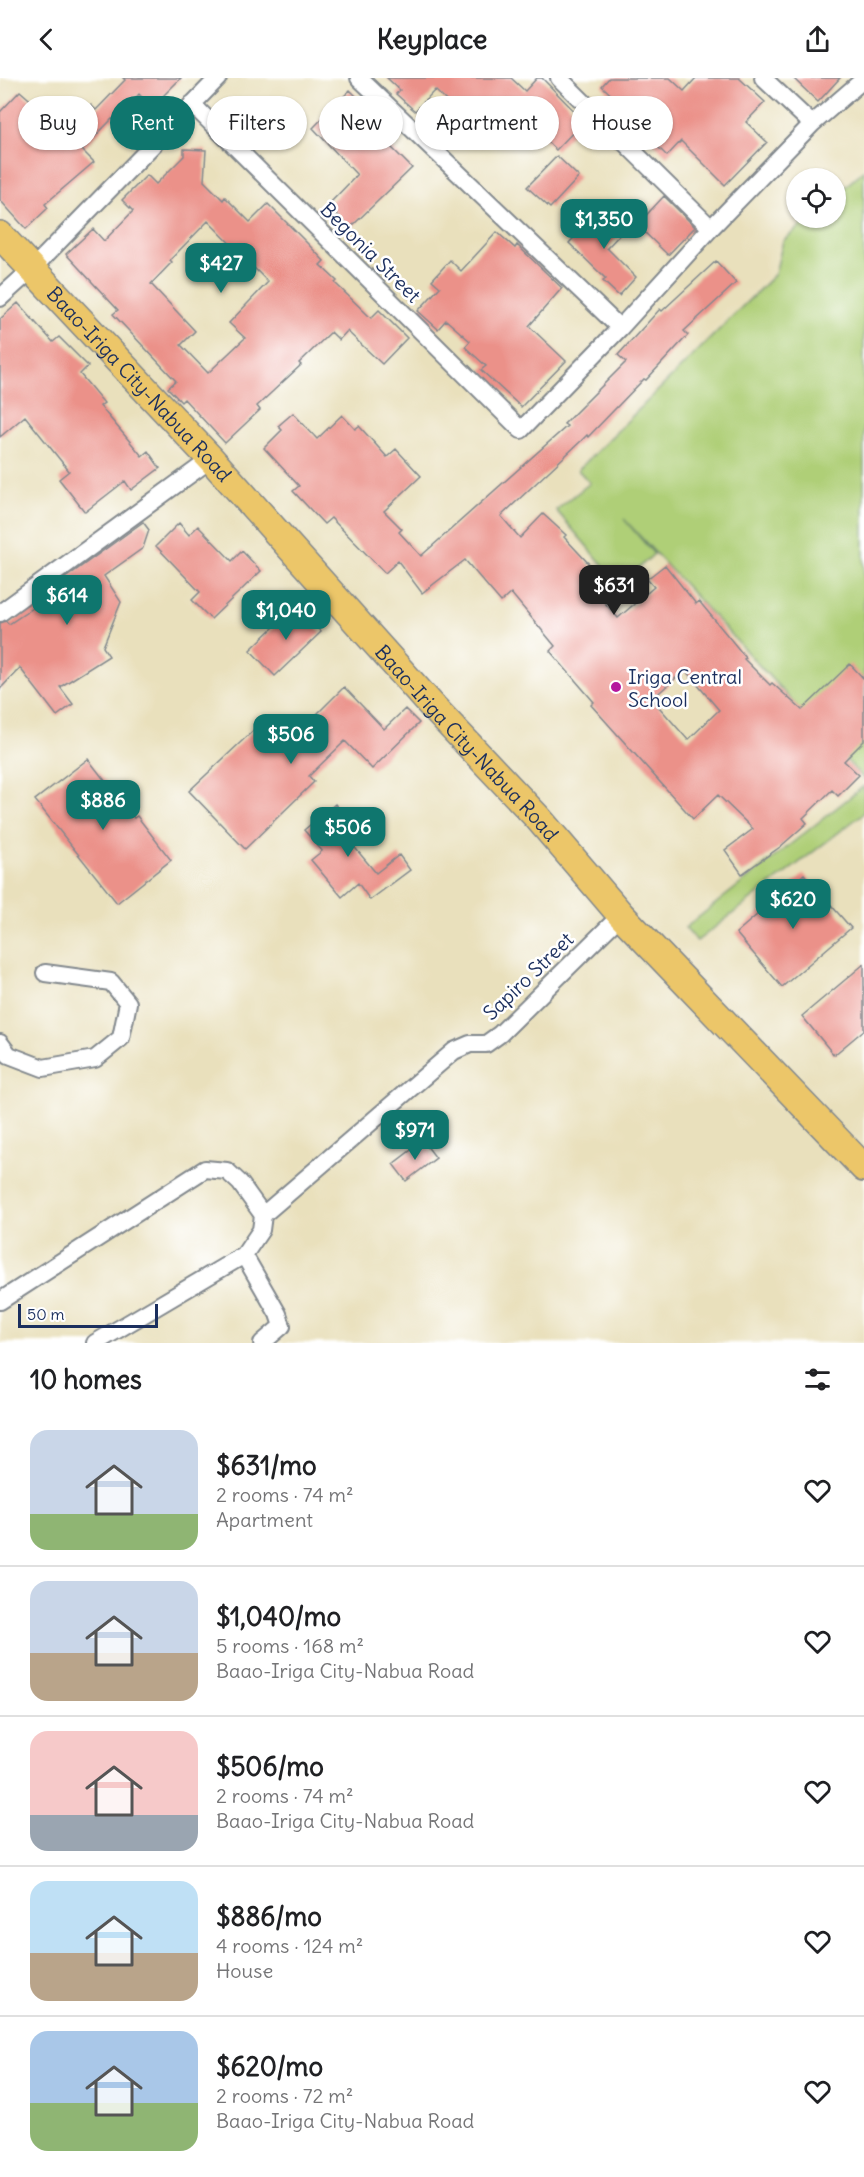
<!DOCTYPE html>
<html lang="en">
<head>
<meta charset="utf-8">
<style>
	:root { --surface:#fff; --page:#f6f6f6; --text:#202124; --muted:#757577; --line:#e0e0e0; --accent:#0f766e }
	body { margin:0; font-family:Delius,sans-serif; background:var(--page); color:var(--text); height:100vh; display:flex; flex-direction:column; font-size:22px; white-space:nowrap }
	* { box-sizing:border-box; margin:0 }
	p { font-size:20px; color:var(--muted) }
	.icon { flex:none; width:33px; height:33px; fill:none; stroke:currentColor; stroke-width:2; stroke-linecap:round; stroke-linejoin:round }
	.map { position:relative; height:1265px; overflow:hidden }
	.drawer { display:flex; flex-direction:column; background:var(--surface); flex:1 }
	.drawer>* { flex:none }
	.guide { position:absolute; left:18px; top:18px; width:828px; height:54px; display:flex; gap:12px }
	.tools { position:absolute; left:786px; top:90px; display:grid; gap:12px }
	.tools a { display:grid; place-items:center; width:60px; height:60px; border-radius:50%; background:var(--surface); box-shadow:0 2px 4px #0004; font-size:30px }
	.scale { position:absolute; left:18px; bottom:15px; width:140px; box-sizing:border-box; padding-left:6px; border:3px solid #1b2f5e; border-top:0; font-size:16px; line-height:21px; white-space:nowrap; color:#1b2f5e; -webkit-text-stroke:4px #fff; paint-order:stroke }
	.price { position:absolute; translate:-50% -51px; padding:0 14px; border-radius:12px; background:var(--accent); color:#fff; font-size:20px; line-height:39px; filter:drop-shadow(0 2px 3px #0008) }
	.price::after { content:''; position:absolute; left:50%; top:36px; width:18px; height:14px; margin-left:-9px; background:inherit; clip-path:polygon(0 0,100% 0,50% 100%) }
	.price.selected { background:#222; color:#fff }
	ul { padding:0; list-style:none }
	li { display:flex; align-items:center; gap:18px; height:150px; padding:0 30px }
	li+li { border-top:2px solid var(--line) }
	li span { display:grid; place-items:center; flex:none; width:168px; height:120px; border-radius:18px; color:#555 }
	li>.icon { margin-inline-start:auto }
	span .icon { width:72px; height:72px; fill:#fffc; stroke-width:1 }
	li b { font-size:26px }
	h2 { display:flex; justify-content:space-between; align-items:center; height:72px; padding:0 30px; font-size:26px }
	.pill { padding:0 21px; border-radius:27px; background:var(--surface); box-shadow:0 2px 4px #0004; font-size:21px; line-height:54px }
	.pill.selected { background:var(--accent); color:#fff }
	header { display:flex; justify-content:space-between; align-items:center; height:78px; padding:0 30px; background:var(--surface); font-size:27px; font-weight:700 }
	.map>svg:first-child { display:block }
</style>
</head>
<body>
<header><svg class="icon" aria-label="back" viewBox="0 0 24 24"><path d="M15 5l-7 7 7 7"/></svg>Keyplace<svg class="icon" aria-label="share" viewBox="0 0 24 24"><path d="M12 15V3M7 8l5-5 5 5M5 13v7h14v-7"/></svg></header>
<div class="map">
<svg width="864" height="1265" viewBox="0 0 864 1265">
	<rect width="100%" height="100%" fill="#fff"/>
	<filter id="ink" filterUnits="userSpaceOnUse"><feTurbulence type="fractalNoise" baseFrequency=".0167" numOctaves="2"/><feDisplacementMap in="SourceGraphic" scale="12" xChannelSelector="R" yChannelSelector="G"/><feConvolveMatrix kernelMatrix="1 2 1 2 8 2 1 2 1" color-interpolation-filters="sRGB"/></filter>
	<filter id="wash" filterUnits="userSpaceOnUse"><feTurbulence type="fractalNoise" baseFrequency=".008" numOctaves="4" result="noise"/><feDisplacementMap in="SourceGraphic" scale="24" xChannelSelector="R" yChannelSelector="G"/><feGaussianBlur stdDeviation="1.35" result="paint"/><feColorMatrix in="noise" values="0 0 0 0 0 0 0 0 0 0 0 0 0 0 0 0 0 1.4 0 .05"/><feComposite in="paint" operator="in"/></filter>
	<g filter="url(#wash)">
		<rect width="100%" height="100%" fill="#e9e0bc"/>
		<path fill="#afcf77" stroke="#657f6a" stroke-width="1.5" d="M864 92V701L624 441 654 476 620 507 556 432 590 405 578 392 775 196 783 163 810 140H836V117Z
			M864 708V735L697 863 685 850Z"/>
		<g id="blocks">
			<path fill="#eb9189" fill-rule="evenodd" d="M123 0H181L152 29 139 16 114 42 112 41 82 72 94 84 45 126 48 130 26 151 0 122V34L20 13 67 54 91 27 96 32 125 2Z
				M387 0H511L525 13 537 0H542L584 43 556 72 535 52 526 62 495 33 477 53 435 12 415 33 396 16 400 12Z
				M609 0H670L684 13 696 0H739L765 24 746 44 767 64 725 107 681 63 667 78 643 54 641 56 622 38 627 32 602 8Z
				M793 0H840L818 24Z
				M350 12 370 32 366 36 390 59 386 64 412 90 350 150 328 127 357 97 313 50Z
				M184 71 206 72 204 103 223 122 225 119 250 144 268 126 308 166 324 183 320 187 337 203 335 205 371 240 379 232 407 260 382 286 347 253 339 262 331 254 299 285 301 287 257 328 260 332 225 365 184 321 181 324 168 310 176 303 113 236 118 232 66 176 93 151 104 163 133 133 122 122 147 97 156 106 184 78ZM208 143 268 204 229 245 245 260 208 295 181 267 195 253 151 206 172 184 170 182Z
				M557 78 579 99 550 130 527 109Z
				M664 118 695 149 668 177 637 147Z
				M603 129 625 151 607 170 636 199 619 218 603 203 606 201 569 165Z
				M497 154 515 170 517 167 562 210 529 248 566 283 521 329 481 292 486 288 465 269 470 263 446 242 438 251 418 233 440 209 432 202 450 182 461 193Z
				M716 183 736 205 684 253 688 257 646 302 644 301 588 359 587 357 581 363 501 438 520 460 543 436 566 457 564 459 603 501 592 510 618 540 654 509 647 501 665 487 696 526 699 523 746 580 744 581 770 607 772 605 802 632 850 586 864 601V663L844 683 859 697 838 718 832 712 803 740 807 745 780 769 742 796 725 772 753 751 718 717 693 741 591 627 594 624 550 573 555 568 511 515 501 524 465 482 422 515 398 483 385 495 331 440 324 446 293 413 299 408 264 370 282 352 278 348 293 335 317 361 342 337 355 351 359 348 387 379 396 371 421 398 384 433 402 451 399 454 421 478 567 348 564 346 626 284 618 277 660 231 662 233ZM685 592 719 632 688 662 652 621Z
				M18 225 53 264 59 259 88 288 80 296 104 325 100 328 142 378 148 373 160 390 131 412 125 403 85 434 59 401 69 393 25 338 0 359V241Z
				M143 444 149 452 143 470 104 498 121 524 103 569 109 578 60 609 73 626 57 638 20 590 0 611V545L6 543 9 546 39 526 37 522 65 504 64 501Z
				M179 445 189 457 198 448 232 483 242 473 261 493 211 541 192 522 200 514 156 468Z
				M296 528 321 554 275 598 250 572Z
				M344 609 384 651 405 631 419 645 372 691 345 663 309 698 314 704 245 771 189 713 259 647 282 671Z
				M88 681 134 740 137 738 171 782 117 825 35 722Z
				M335 726 350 745 341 753 376 795 399 777 410 792 370 822 358 805 342 819 311 782 322 773 304 752Z
				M804 796 851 850 782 909 736 855Z
				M864 886V952L834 977 802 938Z
				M423 1063 436 1080 406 1103 393 1086Z"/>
		</g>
	</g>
	<g filter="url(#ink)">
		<use href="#blocks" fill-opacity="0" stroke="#82888d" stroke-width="1.5"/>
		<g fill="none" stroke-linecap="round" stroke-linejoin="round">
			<g stroke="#82888d" stroke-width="20">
				<path id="street" d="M359 0 620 250
					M559 0 711 150
					M763 0 812 46
					M192 26 521 352 620 250 711 150 812 46 864 1
					M0 220 32 191 218 0
					M0 535 211 381
					M0 965 9 977 43 990 95 981 121 960 128 925 111 904 45 895
					M263 1137 454 973 470 966H486L500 956 621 837
					M244 1177 278 1236 282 1248 262 1265
					M0 1223 205 1091 227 1093 240 1105 263 1137 261 1152 244 1177 95 1265"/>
			</g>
			<g stroke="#82888d" stroke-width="30">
				<g id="primary">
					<path id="s1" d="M0 157 211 381 434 630 538 740 621 837 864 1090"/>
				</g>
			</g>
			<use href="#street" stroke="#fff" stroke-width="16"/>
			<use href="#primary" stroke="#ecc669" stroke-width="27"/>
		</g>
	</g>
	<circle fill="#b5179e" stroke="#fff" stroke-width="2" cx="616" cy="609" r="6"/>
	<g text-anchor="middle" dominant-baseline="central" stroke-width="5" stroke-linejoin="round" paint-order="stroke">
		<g font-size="20" fill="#1b2f5e" stroke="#fff">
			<text transform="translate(371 174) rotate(45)">Begonia Street</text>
			<text stroke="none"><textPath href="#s1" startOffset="204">Baao-Iriga City-Nabua Road</textPath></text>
			<text stroke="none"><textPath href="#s1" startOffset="690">Baao-Iriga City-Nabua Road</textPath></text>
			<text transform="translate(528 898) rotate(-44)">Sapiro Street</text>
		</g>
		<g font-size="20" fill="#1b2f5e" stroke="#fff" text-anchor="start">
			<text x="628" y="598">Iriga Central<tspan x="628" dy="23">School</tspan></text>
		</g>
	</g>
</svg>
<div class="tools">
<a><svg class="icon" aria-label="locate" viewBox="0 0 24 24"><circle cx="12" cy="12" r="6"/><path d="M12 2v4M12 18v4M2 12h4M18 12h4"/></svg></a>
</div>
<div class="scale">50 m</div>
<b class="price" style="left:604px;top:172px">$1,350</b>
<b class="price" style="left:221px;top:216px">$427</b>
<b class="price selected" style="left:614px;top:538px">$631</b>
<b class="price" style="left:67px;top:548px">$614</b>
<b class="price" style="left:286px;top:563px">$1,040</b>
<b class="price" style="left:291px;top:687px">$506</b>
<b class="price" style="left:103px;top:753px">$886</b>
<b class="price" style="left:348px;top:780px">$506</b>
<b class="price" style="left:793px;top:852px">$620</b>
<b class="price" style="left:415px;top:1083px">$971</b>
<div class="guide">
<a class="pill">Buy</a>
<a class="pill selected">Rent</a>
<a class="pill">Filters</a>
<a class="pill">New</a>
<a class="pill">Apartment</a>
<a class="pill">House</a>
</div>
</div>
<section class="drawer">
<h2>10 homes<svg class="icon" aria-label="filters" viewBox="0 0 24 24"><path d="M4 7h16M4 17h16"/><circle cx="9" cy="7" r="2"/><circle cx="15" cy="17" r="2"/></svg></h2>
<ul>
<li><span style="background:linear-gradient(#c9d6e8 70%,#8fb573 0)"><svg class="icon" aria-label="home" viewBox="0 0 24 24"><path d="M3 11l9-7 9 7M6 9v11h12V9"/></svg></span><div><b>$631/mo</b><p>2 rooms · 74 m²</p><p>Apartment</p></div><svg class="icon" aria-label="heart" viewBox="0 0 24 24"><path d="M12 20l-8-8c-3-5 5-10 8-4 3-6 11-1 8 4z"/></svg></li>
<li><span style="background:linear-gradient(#c9d6e8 60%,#b9a48a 0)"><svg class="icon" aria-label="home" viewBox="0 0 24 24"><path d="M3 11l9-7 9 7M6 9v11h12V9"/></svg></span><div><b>$1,040/mo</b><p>5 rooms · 168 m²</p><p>Baao-Iriga City-Nabua Road</p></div><svg class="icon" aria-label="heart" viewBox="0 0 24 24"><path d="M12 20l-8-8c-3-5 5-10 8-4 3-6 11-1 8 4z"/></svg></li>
<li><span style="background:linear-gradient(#f6c9c9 70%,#9aa5b1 0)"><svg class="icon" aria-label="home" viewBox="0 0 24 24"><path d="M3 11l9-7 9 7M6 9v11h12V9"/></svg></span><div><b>$506/mo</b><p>2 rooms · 74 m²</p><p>Baao-Iriga City-Nabua Road</p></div><svg class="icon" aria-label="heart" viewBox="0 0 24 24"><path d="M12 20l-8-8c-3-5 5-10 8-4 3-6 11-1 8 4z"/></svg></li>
<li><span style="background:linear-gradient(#bfe0f5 60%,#b9a48a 0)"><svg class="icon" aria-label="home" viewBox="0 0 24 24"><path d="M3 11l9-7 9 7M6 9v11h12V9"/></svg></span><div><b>$886/mo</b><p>4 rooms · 124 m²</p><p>House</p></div><svg class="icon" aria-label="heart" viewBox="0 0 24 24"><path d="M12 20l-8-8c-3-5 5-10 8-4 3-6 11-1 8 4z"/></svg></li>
<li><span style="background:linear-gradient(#a9c7e8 60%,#8fb573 0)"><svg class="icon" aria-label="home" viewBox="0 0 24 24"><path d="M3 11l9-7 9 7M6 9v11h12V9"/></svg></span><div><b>$620/mo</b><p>2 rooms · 72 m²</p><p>Baao-Iriga City-Nabua Road</p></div><svg class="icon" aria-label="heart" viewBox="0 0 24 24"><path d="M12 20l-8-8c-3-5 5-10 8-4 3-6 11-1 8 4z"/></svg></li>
</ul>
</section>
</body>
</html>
